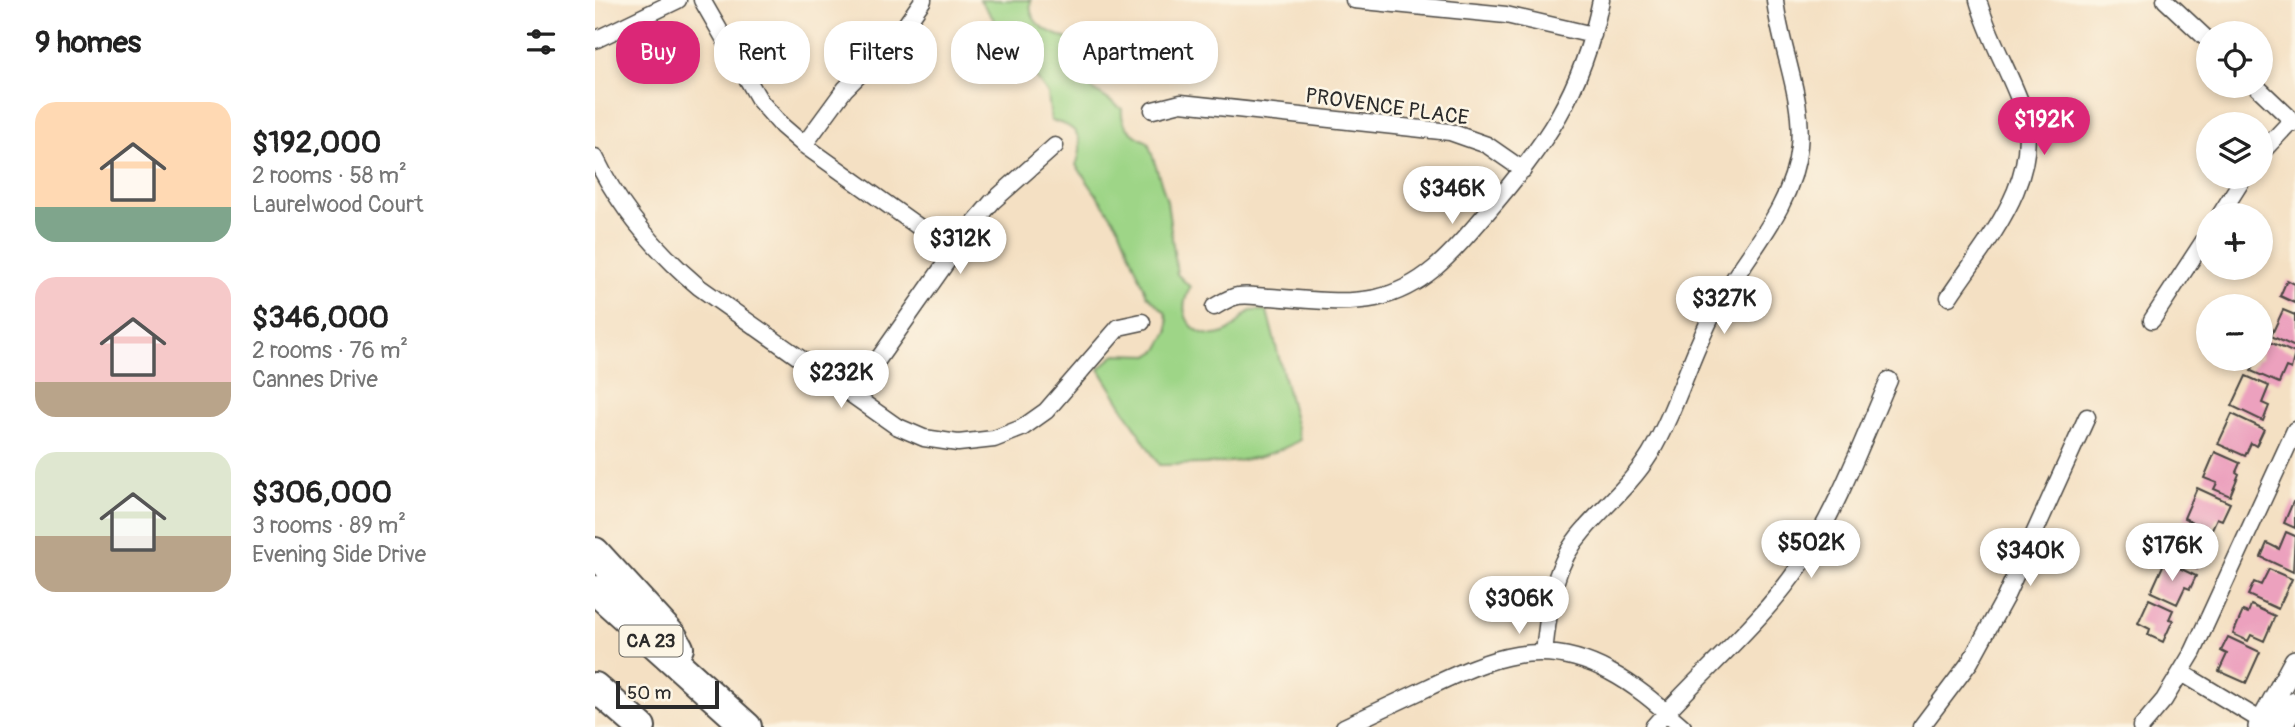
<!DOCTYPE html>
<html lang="en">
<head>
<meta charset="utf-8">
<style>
	:root { --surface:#fff; --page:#f2f2f2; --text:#222; --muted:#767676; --accent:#db2777 }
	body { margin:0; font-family:Pangolin,sans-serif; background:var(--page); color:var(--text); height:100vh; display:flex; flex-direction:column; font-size:26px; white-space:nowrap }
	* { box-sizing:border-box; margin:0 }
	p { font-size:23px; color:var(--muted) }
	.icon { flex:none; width:38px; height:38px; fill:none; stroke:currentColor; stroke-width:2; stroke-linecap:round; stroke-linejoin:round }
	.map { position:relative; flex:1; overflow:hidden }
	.panel { display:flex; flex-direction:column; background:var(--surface); width:595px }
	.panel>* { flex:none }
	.top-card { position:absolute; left:21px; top:21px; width:665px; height:63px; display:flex; gap:14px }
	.buttons { position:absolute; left:1601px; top:21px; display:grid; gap:14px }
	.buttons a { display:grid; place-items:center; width:77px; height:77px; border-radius:50%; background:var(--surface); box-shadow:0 4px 10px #0003; font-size:35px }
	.scale { position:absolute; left:21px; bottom:18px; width:103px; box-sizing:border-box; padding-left:7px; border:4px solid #2b2b2b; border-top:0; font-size:19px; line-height:24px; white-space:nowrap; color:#2b2b2b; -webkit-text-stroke:5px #fcf5e5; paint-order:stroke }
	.price { position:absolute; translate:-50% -60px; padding:0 16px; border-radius:24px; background:#fff; color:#222; font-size:23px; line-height:46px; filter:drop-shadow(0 2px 4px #0008) }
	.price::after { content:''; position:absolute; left:50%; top:42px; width:21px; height:16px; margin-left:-10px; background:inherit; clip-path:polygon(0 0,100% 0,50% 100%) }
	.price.on { background:var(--accent); color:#fff }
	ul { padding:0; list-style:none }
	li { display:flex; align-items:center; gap:21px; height:175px; padding:0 35px }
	li span { display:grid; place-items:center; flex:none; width:196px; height:140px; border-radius:21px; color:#555 }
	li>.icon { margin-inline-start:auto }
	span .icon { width:84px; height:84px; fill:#fffc; stroke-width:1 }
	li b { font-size:30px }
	h2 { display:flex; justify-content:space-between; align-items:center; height:84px; padding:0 35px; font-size:30px }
	.tag { padding:0 24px; border-radius:28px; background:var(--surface); box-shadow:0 4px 10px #0003; font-size:24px; line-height:63px }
	.tag.on { background:var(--accent); color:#fff }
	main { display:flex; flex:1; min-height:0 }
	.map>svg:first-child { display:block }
</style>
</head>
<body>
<main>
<section class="panel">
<h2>9 homes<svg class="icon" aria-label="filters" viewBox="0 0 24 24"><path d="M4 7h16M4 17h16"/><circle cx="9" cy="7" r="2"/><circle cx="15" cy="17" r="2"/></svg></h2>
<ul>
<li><span style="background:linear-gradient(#ffd9b3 75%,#7fa58c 0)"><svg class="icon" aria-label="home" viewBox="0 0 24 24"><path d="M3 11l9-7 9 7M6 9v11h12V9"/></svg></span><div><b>$192,000</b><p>2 rooms · 58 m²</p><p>Laurelwood Court</p></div></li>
<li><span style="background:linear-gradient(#f6c9c9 75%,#b9a48a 0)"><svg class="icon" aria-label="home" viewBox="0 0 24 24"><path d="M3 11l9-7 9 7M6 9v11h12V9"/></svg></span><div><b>$346,000</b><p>2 rooms · 76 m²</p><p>Cannes Drive</p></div></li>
<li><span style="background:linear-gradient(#dfe7d0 60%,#b9a48a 0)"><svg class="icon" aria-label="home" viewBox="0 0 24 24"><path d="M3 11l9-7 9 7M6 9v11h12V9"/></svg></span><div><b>$306,000</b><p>3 rooms · 89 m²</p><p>Evening Side Drive</p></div></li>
</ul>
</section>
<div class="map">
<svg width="1700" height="727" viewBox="0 0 1700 727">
	<rect width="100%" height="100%" fill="#fcf5e5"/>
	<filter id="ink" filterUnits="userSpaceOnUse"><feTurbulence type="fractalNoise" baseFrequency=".0143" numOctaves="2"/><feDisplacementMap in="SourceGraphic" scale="14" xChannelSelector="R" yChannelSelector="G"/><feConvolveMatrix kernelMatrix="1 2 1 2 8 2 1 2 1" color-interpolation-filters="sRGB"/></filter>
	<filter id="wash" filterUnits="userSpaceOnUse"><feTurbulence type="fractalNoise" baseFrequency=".00686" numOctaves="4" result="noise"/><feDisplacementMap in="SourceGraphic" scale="28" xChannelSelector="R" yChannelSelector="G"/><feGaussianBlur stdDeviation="1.57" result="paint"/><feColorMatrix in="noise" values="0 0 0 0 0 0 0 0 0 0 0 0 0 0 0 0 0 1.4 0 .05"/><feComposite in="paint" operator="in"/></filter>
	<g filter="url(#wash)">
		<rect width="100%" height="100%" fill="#f4e0c3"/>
		<path fill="#9ed587" stroke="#648059" stroke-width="2" d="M385 0H436C431 25 457 34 476 40L493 86 527 109C525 126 539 136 553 142L572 201 582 274 595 287C589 300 586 312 595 324 607 338 626 339 640 326 646 321 647 315 656 311 661 310 667 311 672 311L705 440C660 466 613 464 564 465L504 369 521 354 555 355 563 350 573 332V321L570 312 552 295 524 227 481 165C491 140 483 125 456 121L453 94Z"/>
		<g id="blocks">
			<path fill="#eca1be" d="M1692 280 1700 284V303L1685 296Z
				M1688 310 1700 315V347L1676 336Z
				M1670 340 1700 353 1696 369 1691 367 1684 383 1656 371 1662 359H1666V350Z
				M1651 376 1674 386 1667 403 1674 406 1668 421 1637 406Z
				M1637 414 1669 429 1661 446 1656 443 1650 456 1623 444Z
				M1620 452 1645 463 1641 472 1644 474 1635 496 1619 489 1622 483 1609 478Z
				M1602 488 1635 503 1627 520 1622 518 1616 531 1589 518Z
				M1698 502 1700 503V528L1689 523Z
				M1586 526 1611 538 1607 546 1611 548 1602 569 1587 562 1589 557 1575 550Z
				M1691 532 1700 536 1698 572 1666 557 1672 543 1684 549Z
				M1570 561 1601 576 1595 589 1590 587 1582 604 1556 592Z
				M1674 569 1697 579 1683 609 1653 595 1659 582 1666 585Z
				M1554 599 1578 610 1574 619 1578 620 1568 642 1553 635 1555 629 1543 623Z
				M1656 605 1680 616 1669 641 1656 635 1653 641 1638 634 1648 611 1653 613Z
				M1633 637 1665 652 1651 683 1624 671 1632 654 1626 651Z"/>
		</g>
	</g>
	<g filter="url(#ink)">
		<use href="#blocks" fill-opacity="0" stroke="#494642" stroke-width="2"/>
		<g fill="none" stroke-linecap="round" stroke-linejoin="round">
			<g stroke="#494642" stroke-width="19">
				<path id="street" d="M107 0 165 101 187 126 209 145 359 252
					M759 0 911 15 998 35
					M1570 0 1614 41
					M0 40 83 0
					M1661 86 1700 123
					M558 110 586 103 855 132 892 145 928 170
					M209 145 250 89 303 36 328 0
					M1666 153 1697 120
					M0 157C25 209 60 250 104 287L301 426 329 438 363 443 399 439 427 428 451 411 524 327 547 322
					M1625 215 1649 177
					M1354 297C1391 241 1451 177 1426 104 1413 69 1393 36 1383 0
					M619 307C626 303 635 297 643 296 653 294 665 297 675 297 709 299 747 305 781 298 830 287 858 252 889 216 950 145 987 94 1006 0
					M1557 320 1614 233
					M258 395 379 223 397 202 460 146
					M949 653C954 608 957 565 989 530 1011 505 1037 483 1055 454 1083 407 1096 352 1123 304 1153 252 1198 208 1204 146 1209 97 1185 48 1180 0
					M1587 673 1675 726
					M749 727C777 714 804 701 832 688 895 658 948 635 1015 672 1042 686 1065 707 1088 727
					M1058 727C1106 672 1165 625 1206 564 1243 508 1267 442 1294 380
					M1326 727 1375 662 1410 598 1492 417
					M1546 727 1569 700 1598 652 1700 430"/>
			</g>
			<g stroke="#494642" stroke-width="24">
				<path id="secondary" d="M1664 727 1700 661
					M1686 727 1700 703"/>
			</g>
			<g stroke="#494642" stroke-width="32">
				<path id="highway" d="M0 552 78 637 84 648
					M0 590 152 727
					M0 687 46 727"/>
			</g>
			<use href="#street" stroke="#fff" stroke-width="16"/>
			<use href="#secondary" stroke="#fff" stroke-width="21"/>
			<use href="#highway" stroke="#fff" stroke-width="28"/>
		</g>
	</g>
	<g text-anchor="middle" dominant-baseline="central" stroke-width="5" stroke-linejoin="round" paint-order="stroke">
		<rect fill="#fcf5e5" stroke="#6a6863" stroke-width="2" x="24.5" y="625.5" width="63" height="31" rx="5"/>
		<g font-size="19" font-weight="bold" fill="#2b2b2b">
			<text x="56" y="641">CA 23</text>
		</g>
		<g font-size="21" fill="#2b2b2b" stroke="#fcf5e5">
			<text transform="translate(792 107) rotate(8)">PROVENCE PLACE</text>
		</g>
	</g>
</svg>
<div class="buttons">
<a><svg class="icon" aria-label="locate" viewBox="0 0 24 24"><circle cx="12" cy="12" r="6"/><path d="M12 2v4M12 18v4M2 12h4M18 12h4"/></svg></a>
<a><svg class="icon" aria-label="layers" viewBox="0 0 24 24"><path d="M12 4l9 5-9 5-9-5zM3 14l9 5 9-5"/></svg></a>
<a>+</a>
<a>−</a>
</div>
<div class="scale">50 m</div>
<b class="price on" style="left:1449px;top:157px">$192K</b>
<b class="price" style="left:857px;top:226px">$346K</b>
<b class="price" style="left:365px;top:276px">$312K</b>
<b class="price" style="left:1129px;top:336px">$327K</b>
<b class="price" style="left:246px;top:410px">$232K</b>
<b class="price" style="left:1216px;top:580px">$502K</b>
<b class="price" style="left:1577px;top:583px">$176K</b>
<b class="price" style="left:1435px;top:588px">$340K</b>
<b class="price" style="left:924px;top:636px">$306K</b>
<div class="top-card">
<a class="tag on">Buy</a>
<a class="tag">Rent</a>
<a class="tag">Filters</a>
<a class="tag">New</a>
<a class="tag">Apartment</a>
</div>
</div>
</main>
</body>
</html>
